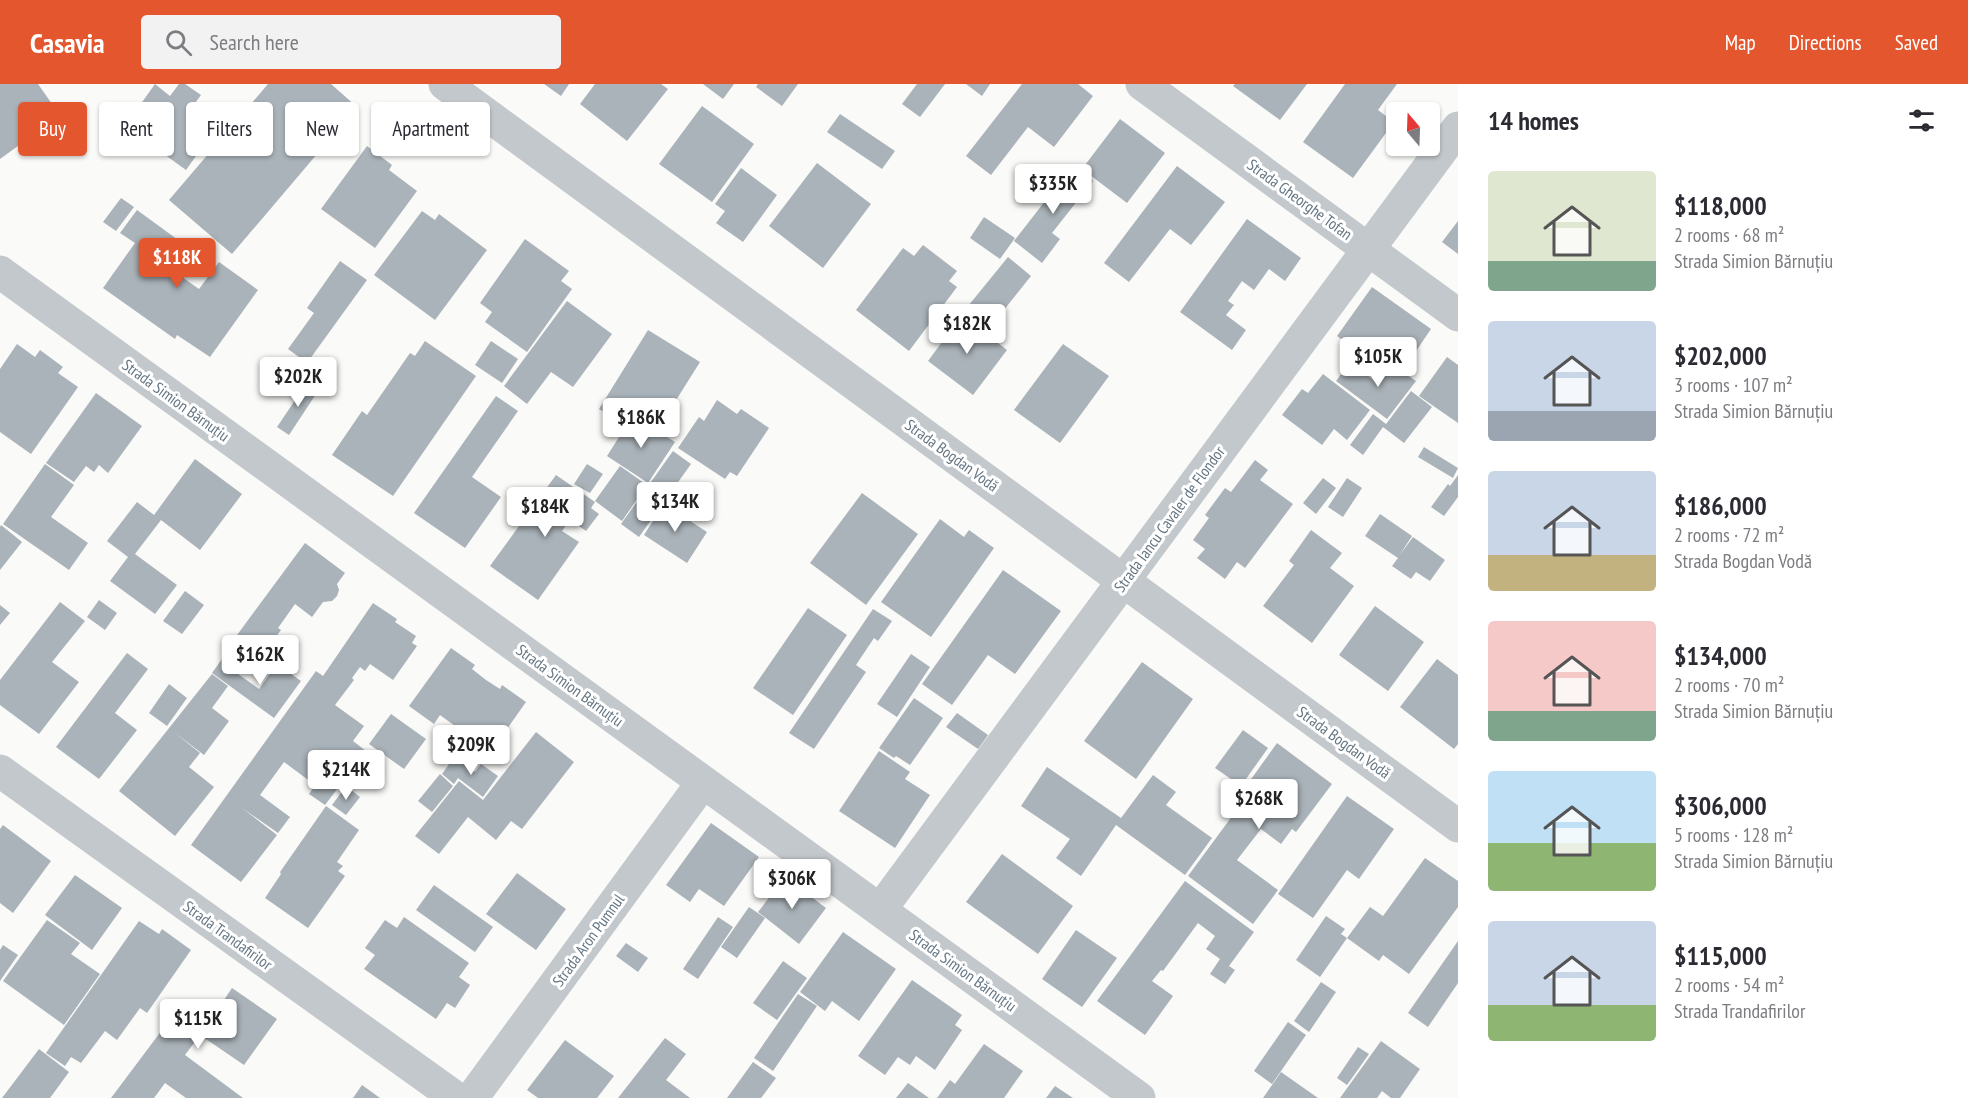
<!DOCTYPE html>
<html lang="en">
<head>
<meta charset="utf-8">
<style>
	:root { --surface:#fff; --page:#f2f2f3; --text:#2b2b33; --muted:#7c7c81; --accent:#e4572e }
	body { margin:0; font-family:"PT Sans Narrow",sans-serif; background:var(--page); color:var(--text); height:100vh; display:flex; flex-direction:column; font-size:22px; white-space:nowrap }
	* { box-sizing:border-box; margin:0 }
	p { font-size:20px; color:var(--muted) }
	.icon { flex:none; width:33px; height:33px; fill:none; stroke:currentColor; stroke-width:2; stroke-linecap:round; stroke-linejoin:round }
	.map { position:relative; flex:1; overflow:hidden }
	.side { display:flex; flex-direction:column; background:var(--surface); width:510px }
	.side>* { flex:none }
	.hud { position:absolute; left:18px; top:18px; width:570px; height:54px; display:flex; gap:12px }
	.needle { width:39px; rotate:341deg }
	.controls { position:absolute; left:1386px; top:18px; display:grid; gap:12px }
	.controls a { display:grid; place-items:center; width:54px; height:54px; border-radius:6px; background:var(--surface); box-shadow:0 2px 4px #0004; font-size:30px }
	.price { position:absolute; translate:-50% -51px; padding:0 14px; border-radius:6px; background:#fff; color:#222; font-size:20px; line-height:39px; filter:drop-shadow(0 2px 3px #0008) }
	.price::after { content:''; position:absolute; left:50%; top:36px; width:18px; height:14px; margin-left:-9px; background:inherit; clip-path:polygon(0 0,100% 0,50% 100%) }
	.price.current { background:var(--accent); color:#fff }
	ul { padding:0; list-style:none }
	li { display:flex; align-items:center; gap:18px; height:150px; padding:0 30px }
	li span { display:grid; place-items:center; flex:none; width:168px; height:120px; border-radius:6px; color:#555 }
	li>.icon { margin-inline-start:auto }
	span .icon { width:72px; height:72px; fill:#fffc; stroke-width:1 }
	li b { font-size:26px }
	h2 { display:flex; justify-content:space-between; align-items:center; height:72px; padding:0 30px; font-size:26px }
	.chip { padding:0 21px; border-radius:6px; background:var(--surface); box-shadow:0 2px 4px #0004; font-size:21px; line-height:54px }
	.chip.current { background:var(--accent); color:#fff }
	header { display:flex; align-items:center; gap:36px; box-sizing:border-box; height:84px; padding:0 30px; background:var(--accent); color:#fff }
	header strong { font-size:28px }
	nav { display:flex; gap:33px; margin-inline-start:auto; font-size:21px }
	.search { width:420px; height:54px; background:var(--page); display:flex; align-items:center; gap:15px; box-sizing:border-box; padding:0 21px; border-radius:6px; color:var(--muted); font-size:22px }
	main { display:flex; flex:1; min-height:0 }
	.map>svg:first-child { display:block }
</style>
</head>
<body>
<header>
<strong>Casavia</strong>
<div class="search"><svg class="icon" aria-label="search" viewBox="0 0 24 24"><circle cx="10" cy="10" r="6"/><path d="M15 15l6 6"/></svg>Search here</div>
<nav><a>Map</a><a>Directions</a><a>Saved</a></nav>
</header>
<main>
<div class="map">
<svg width="1458" height="1014" viewBox="0 0 1458 1014">
	<rect width="100%" height="100%" fill="#fafaf8"/>
	<path fill="#aab3b9" d="M0 0H38L57 27 51 31 63 49 49 59 40 46 0 75Z
		M155 0 170 12 179 0H185L201 11 190 26 216 44 186 86 125 42Z
		M268 0H331L357 23 232 170 169 116Z
		M544 0H569L561 12Z
		M595 0H661L668 5 627 57 580 20Z
		M703 0H734L723 15Z
		M758 0H798L782 22 756 3Z
		M917 0H945L920 33 902 20Z
		M966 0H990L982 12Z
		M1022 0H1078L1093 12 1054 63 1028 43 991 91 966 72Z
		M1235 0H1307L1280 36 1233 2Z
		M1345 0H1397L1378 26 1394 38 1353 94 1303 58Z
		M702 22 754 60 712 118 659 80Z
		M840 30 895 67 882 85 827 48Z
		M1120 35 1165 69 1127 119 1082 85Z
		M367 62 392 81 389 86 417 107 375 164 321 125Z
		M817 79 871 120 823 184 769 142Z
		M1073 81 1093 97 1052 149 1060 155 1042 179 1014 157Z
		M1177 82 1225 118 1191 161 1170 145 1129 198 1104 179Z
		M741 84 777 111 743 158 716 139 725 127 715 120Z
		M121 114 134 123 116 147 103 138Z
		M137 126 196 169 182 188 142 159 139 163 199 205 219 178 258 206 210 273 177 251 175 255 103 204 135 159 120 149Z
		M422 127 435 136 439 130 487 166 435 236 374 191Z
		M984 133 1015 154 1000 175 970 154Z
		M1247 135 1301 174 1285 197 1269 185 1254 206 1242 197 1228 217 1234 221 1226 231 1246 246 1232 266 1180 228Z
		M1458 137V170L1442 158Z
		M525 155 569 187 561 197 572 205 527 268 485 238 492 228 480 219Z
		M923 161 957 187 949 197 957 203 909 267 856 226 903 164 914 172Z
		M1008 173 1031 192 988 246 964 227Z
		M340 177 367 196 307 279 288 265 314 229 307 224Z
		M1372 203 1431 245 1414 270 1396 258 1379 282 1337 252Z
		M567 217 612 250 573 303 551 288 527 320 504 302Z
		M962 231 1007 266 973 311 928 277Z
		M648 246 700 278 668 329 662 325 656 335 636 322 625 341 599 325Z
		M425 257 476 292 393 412 332 371 362 327 367 331 410 269 415 272Z
		M491 257 518 275 502 299 475 281Z
		M17 260 35 273 40 266 63 283 58 289 78 303 31 370 0 348V285Z
		M1063 260 1109 292 1060 359 1014 326Z
		M1447 273 1458 281V339L1419 312Z
		M1350 278 1377 299 1391 280 1416 297 1387 335 1336 297Z
		M1323 290 1370 326 1347 356 1334 345 1322 361 1282 331 1302 305 1308 309Z
		M308 297 320 304 289 351 277 343Z
		M1411 307 1432 323 1404 359 1383 343 1363 371 1350 361 1373 330 1386 340Z
		M96 309 142 342 108 389 99 381 94 388 86 382 74 398 46 379Z
		M496 312 518 327 472 393 501 413 465 464 414 429Z
		M717 316 737 330 741 325 769 344 737 392 730 388 725 395 678 364 699 333 704 337Z
		M633 331 675 358 648 399 607 372Z
		M1424 363 1458 384 1453 394 1418 373Z
		M673 367 691 380 639 453 621 440Z
		M195 375 242 410 200 466 161 436 135 470 177 501 155 530 110 497 128 473 107 457 137 418 154 431Z
		M1255 376 1268 386 1260 396 1293 420 1245 484 1237 478 1225 495 1197 474 1205 465 1193 456 1209 434 1205 431 1225 404 1231 408Z
		M45 380 74 401 51 433 88 459 69 486 3 440Z
		M587 380 603 390 590 409 574 400Z
		M620 382 647 401 622 437 595 417Z
		M556 391 595 418 591 424 599 430 586 447 570 436 562 447 579 458 538 516 490 482Z
		M1458 391V413L1444 432 1431 423 1448 400 1450 402Z
		M1323 394 1336 404 1316 430 1303 419Z
		M1347 394 1362 404 1343 433 1328 423Z
		M862 409 918 450 866 521 810 479Z
		M664 420 707 448 687 479 644 451Z
		M1380 430 1412 452 1399 472 1413 453 1445 476 1430 497 1416 488 1411 495 1392 482 1398 474 1365 452Z
		M940 435 964 453 969 446 994 464 931 553 881 518Z
		M1 441 22 458 0 486V443Z
		M1311 446 1342 469 1330 484 1354 502 1312 559 1263 522 1294 481 1289 477Z
		M305 459 345 489 337 500 339 506 337 512 332 517 323 518 312 533 295 520 278 544 281 546 252 586 226 566Z
		M1003 486 1061 527 1015 590 988 571 952 621 922 600Z
		M185 507 204 521 182 550 163 537Z
		M99 516 117 529 105 546 87 533Z
		M60 518 85 537 52 578 79 598 39 650 0 621V596Z
		M373 519 397 535 395 538 416 552 412 559 417 562 393 596 370 580 365 587 360 583 352 594 354 596 335 621 364 642 353 657 366 667 325 721 309 710 315 701 284 678 260 711 290 733 278 749 242 724 277 751 241 798 191 761 316 587 323 592Z
		M0 521 10 529 0 541Z
		M1375 522 1424 558 1388 607 1339 571Z
		M808 524 847 551 793 631 753 604Z
		M873 525 892 537 878 557 874 554 856 581 866 588 814 665 789 649Z
		M451 564 475 581 472 585 486 596 500 605 502 601 526 618 485 676 460 658 466 650 440 631 434 640 409 622Z
		M227 568 237 576 231 585 259 605 277 580 301 597 274 634 212 589Z
		M127 569 148 585 115 629 137 646 99 695 56 663Z
		M911 570 930 583 897 633 877 620Z
		M1437 575 1458 591V660L1454 665 1400 623Z
		M1142 578 1193 615 1136 695 1084 657Z
		M212 590 228 602 212 624 229 637 204 671 174 648 200 669 189 683 214 703 175 752 119 707Z
		M169 600 187 614 167 642 149 629Z
		M914 614 943 634 910 681 896 672 894 674 879 664Z
		M957 629 988 651 978 665 946 643Z
		M391 630 426 655 404 685 369 660Z
		M1243 646 1268 664 1241 702 1215 684Z
		M536 648 574 678 522 745 511 737 496 756 468 733 439 770 415 752 459 697 483 716Z
		M1277 659 1332 700 1296 748 1292 745 1281 760 1261 745 1237 776 1278 806 1253 840 1188 792 1244 716 1239 712Z
		M879 667 910 688 905 695 930 711 895 764 839 727Z
		M454 673 475 688 481 680 498 692 483 713 458 694 454 700 442 690Z
		M1047 683 1121 734 1153 691 1176 708 1166 721 1212 754 1185 791 1116 741 1081 792 1056 774 1070 755 1021 722Z
		M440 690 453 702 432 728 418 717Z
		M346 702 360 713 346 731 332 721Z
		M1347 712 1394 745 1359 795 1347 786 1313 834 1278 810Z
		M326 722 359 746 337 778 343 782 338 787 345 792 308 844 265 814 281 790 280 788Z
		M711 739 759 773 724 822 699 805 690 818 666 801Z
		M3 741 51 777 13 829 0 819V745Z
		M1002 770 1073 822 1038 870 966 818Z
		M1425 774 1458 797V823L1409 890 1383 871 1379 877 1347 854 1370 823 1383 832Z
		M517 789 566 825 536 866 486 830Z
		M75 791 122 824 92 866 45 831Z
		M785 793 826 824 799 860 758 828Z
		M1185 797 1254 848 1229 882 1235 886 1225 900 1210 890 1220 875 1206 865 1215 852 1198 839 1163 887 1161 886 1152 897 1173 912 1145 951 1097 917Z
		M434 801 493 843 475 868 416 826Z
		M749 823 765 834 737 874 721 863Z
		M1326 832 1345 845 1341 850 1347 854 1320 893 1296 876Z
		M404 833 469 879 459 893 470 901 455 924 447 919 436 935 364 885 375 871 365 864 385 836 397 844Z
		M718 833 733 843 698 895 683 885Z
		M47 836 80 859 71 870 100 890 64 941 3 897Z
		M139 837 159 850 162 845 191 866 147 929 140 924 117 956 105 947 81 979 71 973 65 982 46 969Z
		M1076 846 1117 874 1082 923 1042 895Z
		M843 848 896 885 859 937 832 917 825 927 800 908Z
		M1458 857V899L1428 943 1408 929Z
		M626 859 648 874 638 888 616 872Z
		M3 861 18 871 0 897V866Z
		M783 877 807 894 777 936 753 919Z
		M912 896 962 931 955 941 962 946 935 986 916 972 910 981 898 973 885 991 858 972Z
		M1321 898 1336 908 1309 948 1294 937Z
		M232 904 277 935 244 981 200 951 185 971 243 1014H186L165 999 154 1014H111L183 918 210 937Z
		M798 910 817 922 773 987 754 974Z
		M1288 938 1306 951 1272 1000 1254 987Z
		M665 954 686 970 666 996 690 1014H618Z
		M565 956 614 992 597 1014H538L527 1006Z
		M1381 957 1420 985 1400 1014H1391L1382 1007 1377 1014H1340Z
		M984 960 1023 987 1004 1014H937L950 996 955 1000Z
		M1358 963 1369 970 1347 1001 1337 994Z
		M39 965 69 988 50 1014H2Z
		M753 978 776 994 761 1014H727Z
		M1281 988 1318 1014H1263Z
		M908 999 929 1014H896Z
		M362 1001 380 1014H353Z
		M1055 1002 1073 1014H1046Z"/>
	<g fill="none" stroke-linecap="round" stroke-linejoin="round">
		<path stroke="#c3c8cc" stroke-width="33" d="M445 0 1458 742
			M1142 0 1458 231
			M0 188 1139 1014
			M0 687 456 1014
			M880 826 1458 44
			M472 1014 703 698"/>
	</g>
	<g text-anchor="middle" dominant-baseline="central" stroke-width="6" stroke-linejoin="round" paint-order="stroke">
		<g font-size="16" fill="#657683" stroke="#fff">
			<text transform="translate(1300 115) rotate(36)">Strada Gheorghe Tofan</text>
			<text transform="translate(176 316) rotate(36)">Strada Simion Bărnuțiu</text>
			<text transform="translate(952 371) rotate(36)">Strada Bogdan Vodă</text>
			<text transform="translate(1169 435) rotate(-54)">Strada Iancu Cavaler de Flondor</text>
			<text transform="translate(570 601) rotate(36)">Strada Simion Bărnuțiu</text>
			<text transform="translate(1344 658) rotate(36)">Strada Bogdan Vodă</text>
			<text transform="translate(228 851) rotate(36)">Strada Trandafirilor</text>
			<text transform="translate(588 856) rotate(-54)">Strada Aron Pumnul</text>
			<text transform="translate(963 886) rotate(36)">Strada Simion Bărnuțiu</text>
		</g>
	</g>
</svg>
<div class="controls">
<a><svg class="needle" viewBox="-14 -14 28 28"><path d="M0-13l5 13h-10z" fill="#e53935"/><path d="M0 13l5-13h-10z" fill="#7c7c81"/></svg></a>
</div>
<b class="price" style="left:1053px;top:131px">$335K</b>
<b class="price current" style="left:177px;top:205px">$118K</b>
<b class="price" style="left:967px;top:271px">$182K</b>
<b class="price" style="left:1378px;top:304px">$105K</b>
<b class="price" style="left:298px;top:324px">$202K</b>
<b class="price" style="left:641px;top:365px">$186K</b>
<b class="price" style="left:675px;top:449px">$134K</b>
<b class="price" style="left:545px;top:454px">$184K</b>
<b class="price" style="left:260px;top:602px">$162K</b>
<b class="price" style="left:471px;top:692px">$209K</b>
<b class="price" style="left:346px;top:717px">$214K</b>
<b class="price" style="left:1259px;top:746px">$268K</b>
<b class="price" style="left:792px;top:826px">$306K</b>
<b class="price" style="left:198px;top:966px">$115K</b>
<div class="hud">
<a class="chip current">Buy</a>
<a class="chip">Rent</a>
<a class="chip">Filters</a>
<a class="chip">New</a>
<a class="chip">Apartment</a>
</div>
</div>
<section class="side">
<h2>14 homes<svg class="icon" aria-label="filters" viewBox="0 0 24 24"><path d="M4 7h16M4 17h16"/><circle cx="9" cy="7" r="2"/><circle cx="15" cy="17" r="2"/></svg></h2>
<ul>
<li><span style="background:linear-gradient(#dfe7d0 75%,#7fa58c 0)"><svg class="icon" aria-label="home" viewBox="0 0 24 24"><path d="M3 11l9-7 9 7M6 9v11h12V9"/></svg></span><div><b>$118,000</b><p>2 rooms · 68 m²</p><p>Strada Simion Bărnuțiu</p></div></li>
<li><span style="background:linear-gradient(#c9d6e8 75%,#9aa5b1 0)"><svg class="icon" aria-label="home" viewBox="0 0 24 24"><path d="M3 11l9-7 9 7M6 9v11h12V9"/></svg></span><div><b>$202,000</b><p>3 rooms · 107 m²</p><p>Strada Simion Bărnuțiu</p></div></li>
<li><span style="background:linear-gradient(#c9d6e8 70%,#c2b280 0)"><svg class="icon" aria-label="home" viewBox="0 0 24 24"><path d="M3 11l9-7 9 7M6 9v11h12V9"/></svg></span><div><b>$186,000</b><p>2 rooms · 72 m²</p><p>Strada Bogdan Vodă</p></div></li>
<li><span style="background:linear-gradient(#f6c9c9 75%,#7fa58c 0)"><svg class="icon" aria-label="home" viewBox="0 0 24 24"><path d="M3 11l9-7 9 7M6 9v11h12V9"/></svg></span><div><b>$134,000</b><p>2 rooms · 70 m²</p><p>Strada Simion Bărnuțiu</p></div></li>
<li><span style="background:linear-gradient(#bfe0f5 60%,#8fb573 0)"><svg class="icon" aria-label="home" viewBox="0 0 24 24"><path d="M3 11l9-7 9 7M6 9v11h12V9"/></svg></span><div><b>$306,000</b><p>5 rooms · 128 m²</p><p>Strada Simion Bărnuțiu</p></div></li>
<li><span style="background:linear-gradient(#c9d6e8 70%,#8fb573 0)"><svg class="icon" aria-label="home" viewBox="0 0 24 24"><path d="M3 11l9-7 9 7M6 9v11h12V9"/></svg></span><div><b>$115,000</b><p>2 rooms · 54 m²</p><p>Strada Trandafirilor</p></div></li>
</ul>
</section>
</main>
</body>
</html>
